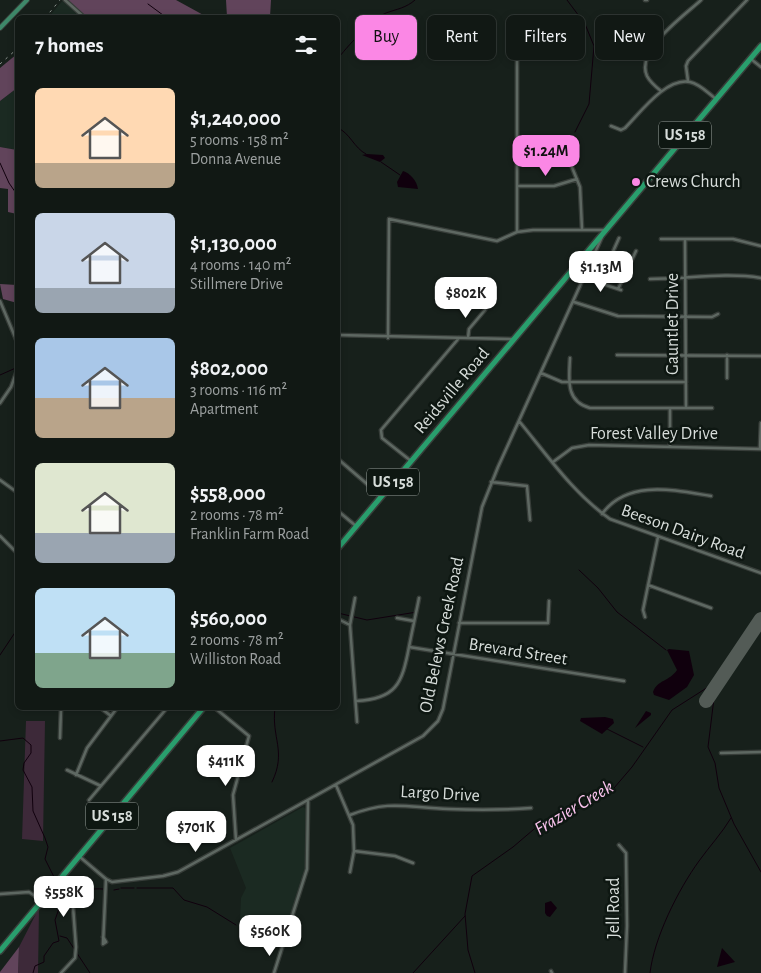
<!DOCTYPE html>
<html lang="en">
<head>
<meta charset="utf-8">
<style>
	:root { --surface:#111814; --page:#1a211d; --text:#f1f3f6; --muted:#9ca0a0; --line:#303734; --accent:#fb87e5 }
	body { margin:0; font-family:"Alegreya Sans",sans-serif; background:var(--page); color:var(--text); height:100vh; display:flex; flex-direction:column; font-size:19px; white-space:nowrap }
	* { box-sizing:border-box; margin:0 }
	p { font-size:16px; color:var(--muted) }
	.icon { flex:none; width:28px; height:28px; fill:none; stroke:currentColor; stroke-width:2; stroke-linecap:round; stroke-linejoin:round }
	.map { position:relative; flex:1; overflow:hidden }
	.sheet { position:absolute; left:15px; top:15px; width:325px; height:695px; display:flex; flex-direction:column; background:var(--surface); border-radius:8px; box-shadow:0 2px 8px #0003,0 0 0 1px var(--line) }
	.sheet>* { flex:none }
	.top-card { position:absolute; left:355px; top:15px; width:330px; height:45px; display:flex; gap:10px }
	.price { position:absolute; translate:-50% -42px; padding:0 11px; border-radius:10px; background:#fff; color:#222; font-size:16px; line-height:32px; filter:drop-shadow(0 1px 2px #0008) }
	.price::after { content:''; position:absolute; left:50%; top:30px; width:15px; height:11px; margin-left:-8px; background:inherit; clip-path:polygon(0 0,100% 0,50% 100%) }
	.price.on { background:var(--accent); color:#111 }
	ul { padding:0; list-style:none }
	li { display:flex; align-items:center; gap:15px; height:125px; padding:0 20px }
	li span { display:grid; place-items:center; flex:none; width:140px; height:100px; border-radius:8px; color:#555 }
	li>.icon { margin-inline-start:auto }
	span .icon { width:60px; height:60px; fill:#fffc; stroke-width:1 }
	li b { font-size:21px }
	h2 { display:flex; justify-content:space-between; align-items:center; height:60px; padding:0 20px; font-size:21px }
	.pill { padding:0 18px; border-radius:8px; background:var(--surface); box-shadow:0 2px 8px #0003,0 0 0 1px var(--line); font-size:18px; line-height:45px }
	.pill.on { background:var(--accent); color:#111 }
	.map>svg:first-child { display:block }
</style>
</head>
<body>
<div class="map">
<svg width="761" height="973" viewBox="0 0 761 973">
	<rect width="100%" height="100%" fill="#17201b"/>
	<path fill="#1b2a22" d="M63 0H68L88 18H48Z
		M17 88V150L0 147V101Z
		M303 807 308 810 307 862 287 936 240 921 241 898 246 888 230 848Z"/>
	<path fill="#3d2939" d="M26 721H45L43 841 22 839Z
		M39 908 38 973H18L19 947Z"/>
	<path fill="#61445b" d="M65 0H176L207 17H87Z
		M226 0H271L270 17H227Z
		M17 54V88L0 101V68Z
		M0 147 17 150V214L8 212V189L0 188Z
		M0 284 17 285V303L3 299Z
		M19 947 18 973H0V972Z"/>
	<path fill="#10000d" d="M367 154 383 155 385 158 380 162 362 155Z
		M403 171C410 173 417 181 418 189L398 187 397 182Z
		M669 649 689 651 694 675 687 687 669 700 654 695 653 692C657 680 670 681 677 670L667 650Z
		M646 711 651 713V715L635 728Z
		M605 717 613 719 614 723 602 734 580 721 581 718Z
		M551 901 557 908 550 917 547 916 545 913V903Z
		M722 948 735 962 717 967Z"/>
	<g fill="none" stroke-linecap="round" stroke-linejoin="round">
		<path stroke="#10000d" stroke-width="1" d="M567 0 585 24 594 46 589 104 575 132
			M148 4 167 18
			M338 59C344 49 375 17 386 13 397 9 406 8 415 0
			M338 128C350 133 354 148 366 154
			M381 162 400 175
			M0 163 9 183 18 196
			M0 375 18 367
			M579 570 598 588 617 612 666 650
			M338 613 367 620 417 612
			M0 655 18 628
			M716 682 708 747 715 763 719 788 734 824 761 872
			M607 729 643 747
			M0 741 23 738 31 745V753L24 763 23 770 32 787 33 811 45 838 48 847 45 859 54 877
			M272 782C287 751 271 738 275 708
			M121 888H134
			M137 888H173L184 900 207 907 236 925
			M114 890 119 889
			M73 892C83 891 92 888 103 889
			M62 896 70 893
			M60 936 67 938 90 973
			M33 973 35 966 44 962V956L53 943 59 941 55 920 62 900 57 887
			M413 973 465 916
			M475 973 468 950 465 914 472 876 513 847 540 824 584 806 614 788 632 767 672 710 716 682 728 670 753 635 761 619
			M650 973C654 938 678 890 699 861 709 847 722 833 731 818"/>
		<path stroke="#535b56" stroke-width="14" d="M706 701 761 619"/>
		<g stroke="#373d39" stroke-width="5">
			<path id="minor" d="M65 0 85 18
				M645 0H647
				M751 59 761 67
				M688 81 686 66 688 61 747 0
				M661 91C656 87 650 82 647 76 635 50 684 16 701 0
				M611 126 621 130 625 128C640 113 666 77 690 82 700 84 708 93 716 99
				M569 160 580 187 582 229
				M517 186H554L577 179
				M517 232V18
				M661 239H733L761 246
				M685 239 686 408
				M585 278 621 290
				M650 279C687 279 725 272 761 278
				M599 283 619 238
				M618 289 636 251
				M0 301 18 344
				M574 302 618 316 712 317 718 314
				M338 335 512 339
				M388 338 389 219 497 241 517 232 533 230H606
				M468 338 469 329 485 310
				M617 355 761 356
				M570 358C569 379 565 401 590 408H712
				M541 373 562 382H686
				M727 378V355
				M0 403 11 387 18 368
				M670 408V446
				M519 421C547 455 573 493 610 519L761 573
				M760 448 761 423
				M338 459 381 496
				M411 461 382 438 381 430 459 338
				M553 462 572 448 589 445 761 449
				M0 480 18 493
				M491 482 527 486 530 520
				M338 511 356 526
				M602 514C627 479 674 490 711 496
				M0 536 17 553
				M648 585 711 608
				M355 598 350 625 357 722
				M645 617 643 610 658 537
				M397 618 414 621
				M338 619 350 625
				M459 623H548L549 601
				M409 647 624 681
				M356 701C396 699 402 684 409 647 412 631 416 614 419 598
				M215 708 249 736 233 795 236 840
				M102 709 111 716
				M60 738 61 708
				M721 753 761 752
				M67 770 101 786
				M76 775 87 748 117 708
				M336 785 353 825 354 851 350 872
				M89 800 167 708
				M350 815C391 799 408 808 449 809 476 810 504 810 531 808
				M619 845 626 853 627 926 625 973
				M354 851 395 856 413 863
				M80 857 106 879 112 882 163 876 178 872 423 736 438 721 443 709 482 507 498 467 602 237
				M60 880 72 893 76 947 75 958 61 973
				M0 894 29 892 41 900
				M103 937 106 942 103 944 106 879
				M551 971 552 973
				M274 973 307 869 308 800"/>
		</g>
		<g stroke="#373d39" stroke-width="6">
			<path id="major" d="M0 28 27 0"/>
		</g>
		<g stroke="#373d39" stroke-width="8">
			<path id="highway" d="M338 548 761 46
				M0 951 203 708"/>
		</g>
		<use href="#minor" stroke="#5e6862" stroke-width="2.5"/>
		<use href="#major" stroke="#3e8869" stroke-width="4"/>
		<use href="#highway" stroke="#299e6d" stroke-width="5"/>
		<path stroke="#8f9692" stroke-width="1" stroke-dasharray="2.5 5" stroke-linecap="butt" d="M45 18 60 0
			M0 64 18 48"/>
	</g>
	<circle fill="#fb87e5" stroke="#0e1712" stroke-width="2" cx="636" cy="182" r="5"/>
	<g text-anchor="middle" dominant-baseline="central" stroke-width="5" stroke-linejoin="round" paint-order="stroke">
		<g fill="#0e1712" stroke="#9ba29e" stroke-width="1">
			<rect x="659" y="121.5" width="52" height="27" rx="4"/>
			<rect x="367" y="468.5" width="52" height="27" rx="4"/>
			<rect x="86" y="802.5" width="52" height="27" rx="4"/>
		</g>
		<g font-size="16" font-weight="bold" fill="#d7ddda">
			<text x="685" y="135">US 158</text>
			<text x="393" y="482">US 158</text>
			<text x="112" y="816">US 158</text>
		</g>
		<g font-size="18" fill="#d7ddda" stroke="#0e1712" text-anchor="start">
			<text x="646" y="182">Crews Church</text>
		</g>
		<g font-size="18" fill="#d7ddda" stroke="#0e1712">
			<text transform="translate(673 324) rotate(-90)">Gauntlet Drive</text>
			<text transform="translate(452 391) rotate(-50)">Reidsville Road</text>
			<text x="654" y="434">Forest Valley Drive</text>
			<text transform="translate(683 532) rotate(20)">Beeson Dairy Road</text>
			<text transform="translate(442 635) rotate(-78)">Old Belews Creek Road</text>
			<text transform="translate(518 652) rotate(9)">Brevard Street</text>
			<text transform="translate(440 794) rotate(3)">Largo Drive</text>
			<text transform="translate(614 908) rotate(-90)">Jell Road</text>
		</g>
		<g font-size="19" font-style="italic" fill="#fac3ed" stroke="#0e1712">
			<text transform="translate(574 808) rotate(-31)">Frazier Creek</text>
		</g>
	</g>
</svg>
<b class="price on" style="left:546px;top:177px">$1.24M</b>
<b class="price" style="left:601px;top:293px">$1.13M</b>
<b class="price" style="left:466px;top:319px">$802K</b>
<b class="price" style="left:226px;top:787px">$411K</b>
<b class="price" style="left:196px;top:853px">$701K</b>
<b class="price" style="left:64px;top:918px">$558K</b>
<b class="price" style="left:270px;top:957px">$560K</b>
<div class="top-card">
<a class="pill on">Buy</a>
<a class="pill">Rent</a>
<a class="pill">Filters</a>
<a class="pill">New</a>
</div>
<section class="sheet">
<h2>7 homes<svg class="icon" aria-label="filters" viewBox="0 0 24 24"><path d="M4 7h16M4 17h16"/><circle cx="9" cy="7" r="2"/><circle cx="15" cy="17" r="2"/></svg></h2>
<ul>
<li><span style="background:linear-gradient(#ffd9b3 75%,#b9a48a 0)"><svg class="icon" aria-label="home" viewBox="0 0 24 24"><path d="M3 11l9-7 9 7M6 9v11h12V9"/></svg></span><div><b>$1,240,000</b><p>5 rooms · 158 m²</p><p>Donna Avenue</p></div></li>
<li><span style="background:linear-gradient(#c9d6e8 75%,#9aa5b1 0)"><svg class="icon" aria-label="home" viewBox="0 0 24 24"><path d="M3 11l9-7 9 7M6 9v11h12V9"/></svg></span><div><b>$1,130,000</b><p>4 rooms · 140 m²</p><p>Stillmere Drive</p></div></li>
<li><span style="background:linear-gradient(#a9c7e8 60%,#b9a48a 0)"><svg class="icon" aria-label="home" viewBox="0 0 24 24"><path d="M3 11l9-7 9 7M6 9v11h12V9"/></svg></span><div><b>$802,000</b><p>3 rooms · 116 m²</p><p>Apartment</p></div></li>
<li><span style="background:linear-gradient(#dfe7d0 70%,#9aa5b1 0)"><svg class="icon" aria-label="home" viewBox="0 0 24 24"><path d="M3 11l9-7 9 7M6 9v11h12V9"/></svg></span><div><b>$558,000</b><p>2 rooms · 78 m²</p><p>Franklin Farm Road</p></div></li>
<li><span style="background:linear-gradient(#bfe0f5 65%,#7fa58c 0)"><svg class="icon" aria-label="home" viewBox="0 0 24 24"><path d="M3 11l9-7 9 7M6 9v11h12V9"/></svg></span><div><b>$560,000</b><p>2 rooms · 78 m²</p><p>Williston Road</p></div></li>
</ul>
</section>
</div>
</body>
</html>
